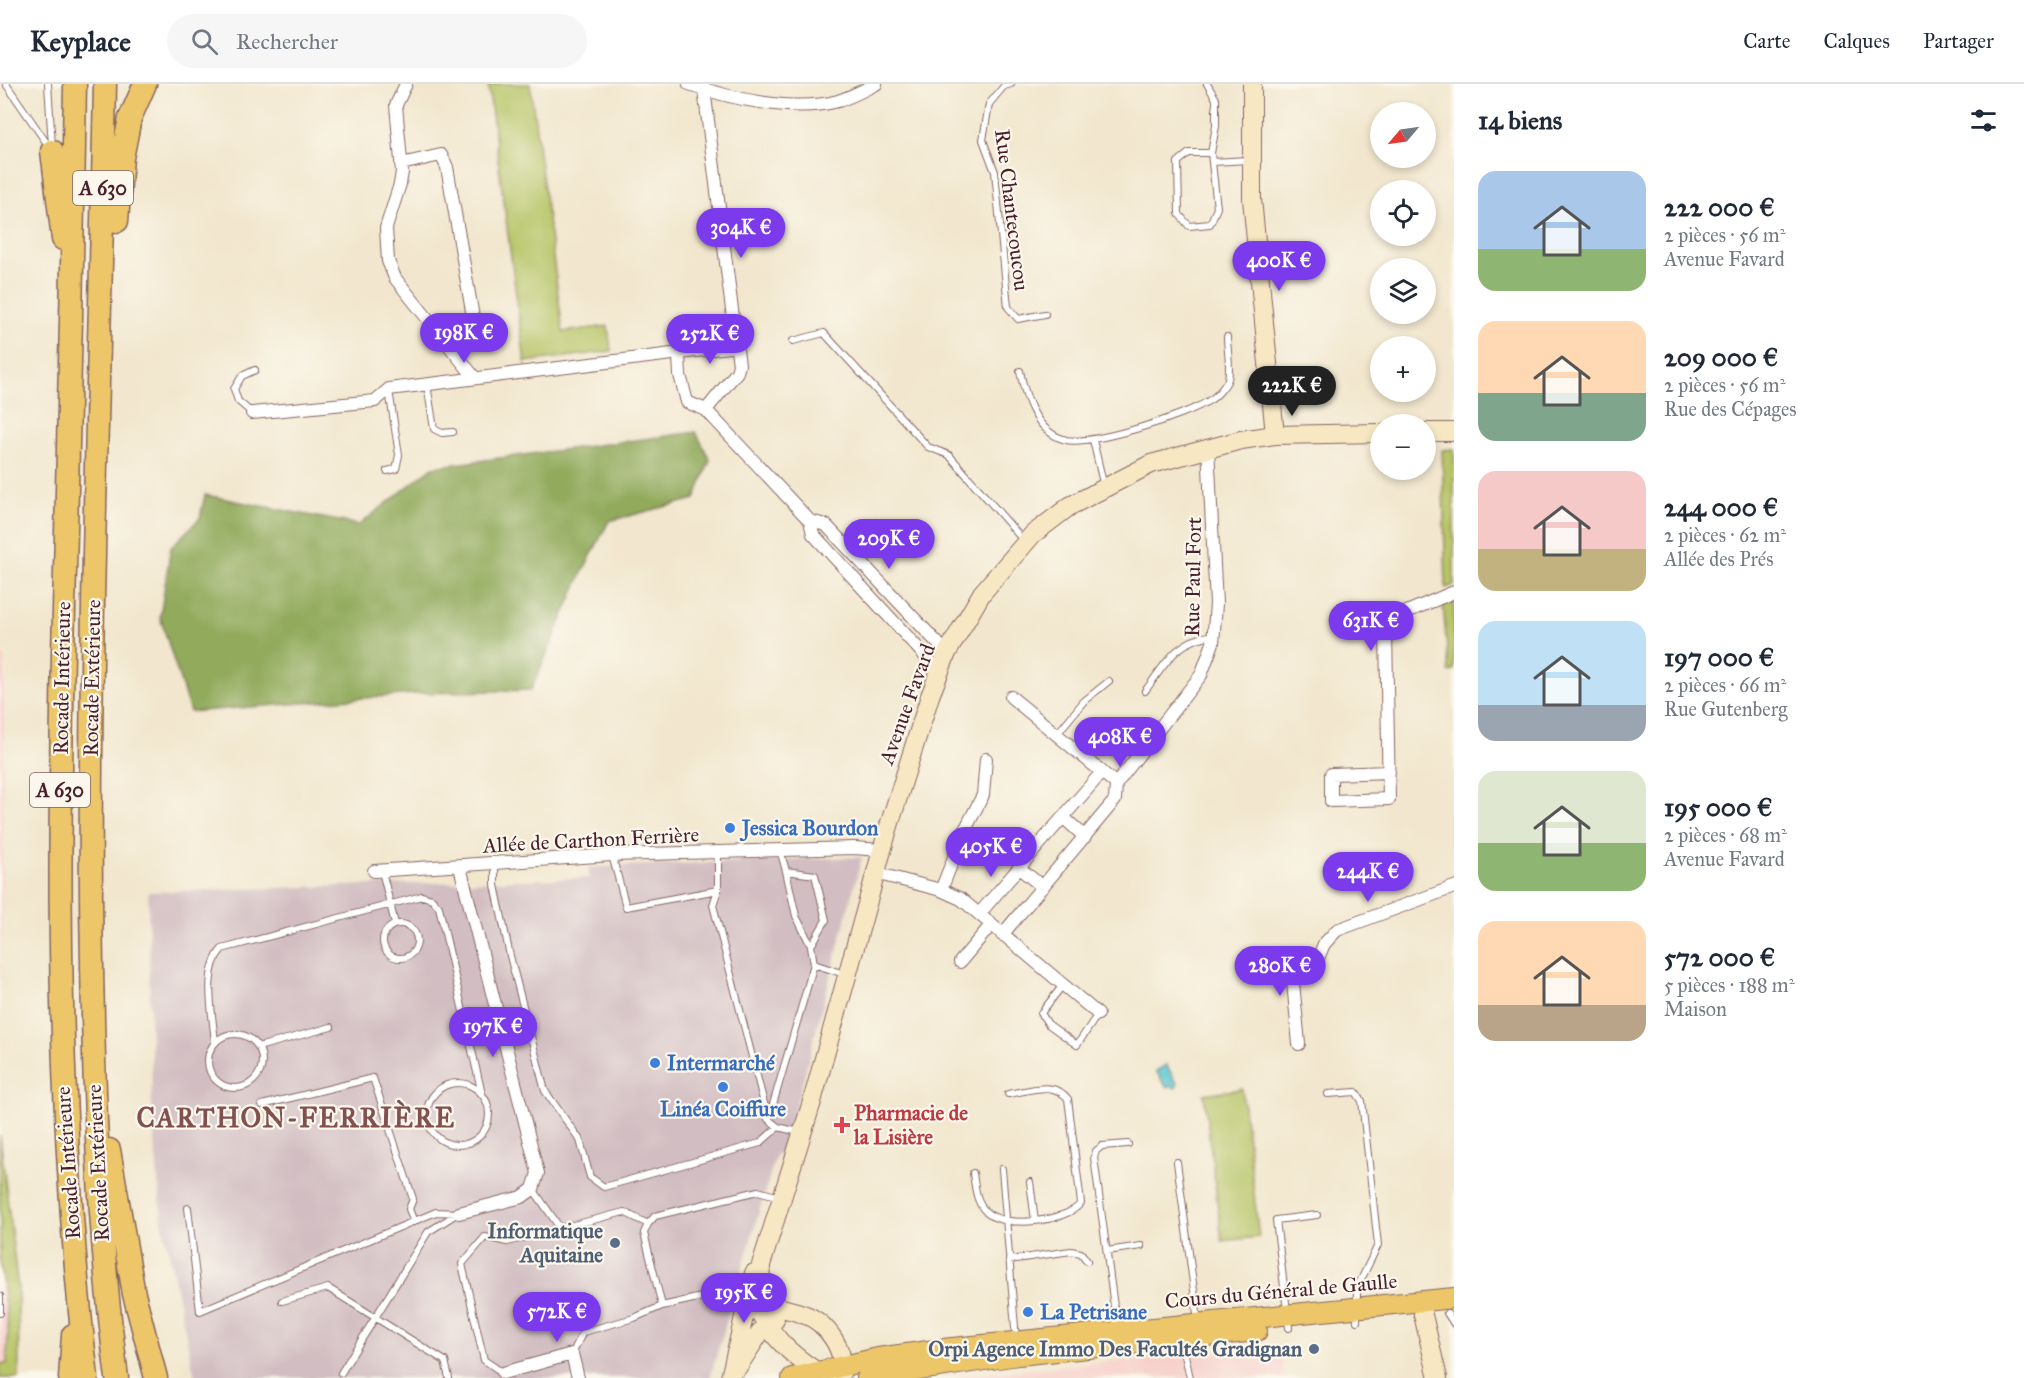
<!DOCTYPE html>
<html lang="fr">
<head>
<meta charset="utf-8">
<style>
	:root { --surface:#fff; --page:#f6f6f7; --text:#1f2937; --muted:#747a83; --line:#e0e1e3; --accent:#7c3aed }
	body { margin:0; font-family:"IM FELL Great Primer",serif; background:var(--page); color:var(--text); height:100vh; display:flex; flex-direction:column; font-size:22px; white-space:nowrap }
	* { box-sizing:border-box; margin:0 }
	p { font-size:20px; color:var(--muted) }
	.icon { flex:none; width:33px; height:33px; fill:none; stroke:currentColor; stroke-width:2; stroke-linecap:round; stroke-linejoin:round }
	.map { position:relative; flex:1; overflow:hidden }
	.side { display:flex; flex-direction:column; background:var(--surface); width:570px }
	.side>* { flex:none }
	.needle { width:39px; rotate:241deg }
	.controls { position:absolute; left:1370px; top:18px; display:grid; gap:12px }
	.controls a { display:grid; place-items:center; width:66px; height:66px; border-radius:50%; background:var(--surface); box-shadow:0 3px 9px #0003; font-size:30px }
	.price { position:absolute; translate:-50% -51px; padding:0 14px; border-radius:21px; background:var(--accent); color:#fff; font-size:20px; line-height:39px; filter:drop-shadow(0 2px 3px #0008) }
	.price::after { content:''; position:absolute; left:50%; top:36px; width:18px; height:14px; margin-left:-9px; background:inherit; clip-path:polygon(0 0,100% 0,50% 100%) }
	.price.on { background:#222; color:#fff }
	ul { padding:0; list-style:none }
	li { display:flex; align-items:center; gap:18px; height:150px; padding:0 24px }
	li span { display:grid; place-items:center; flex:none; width:168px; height:120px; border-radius:18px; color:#555 }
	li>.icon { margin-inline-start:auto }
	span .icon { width:72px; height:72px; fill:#fffc; stroke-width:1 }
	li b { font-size:26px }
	h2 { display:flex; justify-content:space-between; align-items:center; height:72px; padding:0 24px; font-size:26px }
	header { display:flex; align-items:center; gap:36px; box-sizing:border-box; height:84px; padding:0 30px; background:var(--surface); border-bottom:2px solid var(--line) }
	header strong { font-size:28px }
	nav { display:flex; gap:33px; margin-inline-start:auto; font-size:21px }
	.search { width:420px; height:54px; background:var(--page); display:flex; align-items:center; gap:15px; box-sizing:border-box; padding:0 21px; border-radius:33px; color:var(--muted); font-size:22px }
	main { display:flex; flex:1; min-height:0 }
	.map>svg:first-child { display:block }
</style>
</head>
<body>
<header>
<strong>Keyplace</strong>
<div class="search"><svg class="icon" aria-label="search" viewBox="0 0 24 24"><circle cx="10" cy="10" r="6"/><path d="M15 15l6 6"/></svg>Rechercher</div>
<nav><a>Carte</a><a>Calques</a><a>Partager</a></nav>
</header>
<main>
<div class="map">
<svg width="1454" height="1294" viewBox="0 0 1454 1294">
	<rect width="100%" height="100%" fill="#fbf7ec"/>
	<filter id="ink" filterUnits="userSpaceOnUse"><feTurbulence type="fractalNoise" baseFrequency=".0167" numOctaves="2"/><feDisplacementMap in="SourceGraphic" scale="12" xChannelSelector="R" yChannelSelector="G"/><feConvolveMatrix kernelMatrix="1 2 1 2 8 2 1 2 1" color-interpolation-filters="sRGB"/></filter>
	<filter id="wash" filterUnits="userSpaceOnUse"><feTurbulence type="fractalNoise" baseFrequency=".008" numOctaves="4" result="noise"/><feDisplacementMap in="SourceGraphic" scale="24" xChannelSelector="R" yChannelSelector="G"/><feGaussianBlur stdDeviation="1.35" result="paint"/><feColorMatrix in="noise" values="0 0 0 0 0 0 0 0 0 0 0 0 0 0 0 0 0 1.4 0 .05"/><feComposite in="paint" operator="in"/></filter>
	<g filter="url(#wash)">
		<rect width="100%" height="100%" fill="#f2e7ce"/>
		<path fill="#f7d0cb" d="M5 571 0 938V575Z
			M0 1052 18 1205 19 1294 0 1293Z
			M1281 1262 1284 1294 950 1293 1184 1270Z"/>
		<path fill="#d2bec2" d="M862 773 784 1067 776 1070 710 1294H195L162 1137 152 1030 148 808 589 794 588 783Z"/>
		<path fill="#b7c567" stroke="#807249" stroke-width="1.5" d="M488 0H530L563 248 608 242 611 267 525 278Z
			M1454 365V501L1446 504 1442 366Z
			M1454 515V587L1449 588 1443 520Z
			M1242 1005 1259 1153 1222 1157 1204 1010Z
			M0 1052 18 1205 19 1294H0V1280H7L8 1244 0 1176Z"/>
		<path fill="#91aa5c" stroke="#6e6444" stroke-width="1.5" d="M696 348 710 376 695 415 609 437 581 491 531 606 426 609 190 628 160 533 171 463 200 434 205 411 359 441 433 383Z"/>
		<path fill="#5bc7d1" stroke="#52737e" stroke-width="1.5" d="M1166 981 1178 1001 1175 1004 1171 1002 1167 1004 1156 987Z"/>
	</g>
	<g filter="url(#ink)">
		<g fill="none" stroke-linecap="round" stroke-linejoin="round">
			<g stroke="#856564" stroke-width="8">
				<path id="lane" d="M6 0 50 64
					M48 0 52 62
					M1011 0 1004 2 989 20 983 56 995 88 1008 223 1018 235 1045 230
					M1207 0 1216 15V42L1211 69 1217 124 1210 140 1189 142 1179 130 1178 78 1189 69H1211
					M1213 78 1248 76
					M793 257 824 249 928 363 949 371 1023 456
					M1020 287C1025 313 1036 349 1066 356 1094 361 1186 332 1210 316 1216 313 1226 301 1228 295 1231 284 1227 265 1227 253
					M427 300 434 345 442 349 453 348
					M252 329 238 317 234 305 242 292 255 286
					M1093 356 1104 403
					M387 387 396 385 399 371 389 306
					M1145 607C1167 578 1175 557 1213 551
					M1057 650 1084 617 1109 597
					M780 766 786 787 815 791 826 836 811 862
					M718 768V806L713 821 768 1035 778 1043 799 1048
					M612 771 626 823 718 806
					M495 780V801L510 872 545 1007 580 1056 590 1093 604 1103 760 1059 778 1043
					M382 787 395 840
					M786 787 796 832 811 862 814 880 844 890
					M383 857a17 17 0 1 1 34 0a17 17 0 1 1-34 0Z
					M1063 901 1041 929 1048 940 1077 961 1098 930
					M208 977a27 27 0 1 1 54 0a27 27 0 1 1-54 0Z
					M215 959C213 931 202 887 222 865L422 812 432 815 439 823 482 1010
					M258 963 331 943
					M427 1030a31 31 0 1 1 62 0a31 31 0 1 1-62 0Z
					M1328 1010 1356 1008 1362 1017 1378 1161 1357 1204V1237
					M262 1021 373 994 413 1115 409 1125 414 1138
					M769 1034 814 880
					M1177 1078 1198 1237
					M1002 1085 1016 1256
					M973 1089C975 1103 976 1118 986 1128 1004 1145 1067 1138 1081 1119L1068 1015C1054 996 1029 1007 1008 1010
					M1030 1098 1035 1137
					M533 1105 560 1144
					M188 1124 200 1227 436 1128 459 1129
					M1107 1167 1141 1162
					M1009 1176 1071 1167 1081 1169 1087 1177
					M747 1207 737 1205 662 1222 644 1149 648 1140 655 1132 758 1107 780 1113
					M0 1212V1229
					M282 1217 328 1204 445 1277 449 1294
					M1447 1229 1454 1240
					M1289 1244 1276 1136 1317 1131
					M1117 1245 1094 1073 1096 1067 1102 1062 1128 1060
					M1182 1258 1190 1294
					M572 1270 583 1248 634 1234 662 1222
					M341 1289 428 1148 458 1129
					M503 1289 484 1276 462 1180 485 1153 507 1158 624 1128 648 1140"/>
			</g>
			<g stroke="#856564" stroke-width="14">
				<path id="street" d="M406 0 396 21 402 88 400 100 386 144 388 177 395 194 475 294
					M689 0C731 15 795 29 838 17 851 13 864 6 876 0
					M704 5 739 281 737 288 706 326
					M401 80 441 71 447 83 473 233 446 257
					M679 271 680 291 687 318 706 326 810 437 813 450 939 587
					M252 329 375 317 389 305 737 262
					M810 437 826 441 947 569
					M1011 613 1102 688
					M1389 688 1331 690V717L1389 715 1386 546 1395 533 1454 508
					M1116 700 1201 591 1213 559 1216 520 1208 363
					M1063 733 1085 753
					M1019 784 1043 803
					M374 787 612 771 854 764 881 766
					M875 789 941 806 961 815 1098 930
					M941 806 965 746 983 711 986 675
					M979 830 1102 688 1116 700 1115 716 1002 851
					M960 878 991 841
					M1299 960 1292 888 1300 881 1316 879 1324 860 1337 846 1454 803
					M459 1129 522 1113 533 1105 538 1089 460 783
					M503 1289 572 1270 578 1294"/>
			</g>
			<g stroke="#856564" stroke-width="20">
				<path id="secondary" d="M1252 0V115L1275 351
					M1425 348H1454
					M750 1208C768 1251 788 1270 827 1294
					M1423 1231 1438 1294
					M737 1284 761 1247 775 1236
					M730 1294 754 1189
					M840 1294C849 1269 827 1238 803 1230 789 1225 773 1224 763 1213L760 1200 761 1181 811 1021 888 745 930 612 947 569 982 509 1033 450 1070 422 1151 380 1241 356 1275 351 1380 349"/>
			</g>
			<g stroke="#856564" stroke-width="22">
				<path id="primary" d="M792 1294 878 1274 942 1265 1454 1214
					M867 1294 1018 1271 1257 1247"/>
			</g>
			<g stroke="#856564" stroke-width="25">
				<path id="highway" d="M75 0C73 150 70 299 66 449 58 733 54 1011 87 1294
					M105 0C100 271 89 542 91 813 93 975 96 1134 117 1294
					M52 67 63 155
					M117 137 122 74 130 34 145 0
					M109 1066 134 1210 156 1294
					M70 1294 73 1251"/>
			</g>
			<use href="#lane" stroke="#fff" stroke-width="6"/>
			<use href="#street" stroke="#fff" stroke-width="12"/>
			<use href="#secondary" stroke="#f7e8c3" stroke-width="18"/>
			<use href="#primary" stroke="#ecc669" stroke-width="20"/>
			<use href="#highway" stroke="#ecc669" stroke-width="22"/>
		</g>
	</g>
	<g fill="#3f7fe0" stroke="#fbf7ec" stroke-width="2">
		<circle cx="730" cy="744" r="6"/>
		<circle cx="655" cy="979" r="6"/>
		<circle cx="723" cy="1003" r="6"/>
		<circle cx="1028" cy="1228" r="6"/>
	</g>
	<path fill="#e0444e" stroke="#fbf7ec" stroke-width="2" d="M839 1032h6v6h6v6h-6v6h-6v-6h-6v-6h6z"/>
	<g fill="#5c6f8a" stroke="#fbf7ec" stroke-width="2">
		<circle cx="615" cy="1159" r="6"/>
		<circle cx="1314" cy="1265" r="6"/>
	</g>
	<g text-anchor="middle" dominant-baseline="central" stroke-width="4.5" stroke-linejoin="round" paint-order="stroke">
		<g fill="#fbf7ec" stroke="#7f6065" stroke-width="1.5">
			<rect x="73" y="87" width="60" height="34" rx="4.5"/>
			<rect x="30" y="689" width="60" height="34" rx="4.5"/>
		</g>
		<g font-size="20" font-weight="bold" fill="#4a1f2b">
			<text x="103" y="104">A 630</text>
			<text x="60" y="706">A 630</text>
		</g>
		<g font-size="21" fill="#4a1f2b" stroke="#fbf7ec">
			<text transform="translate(1012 126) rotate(83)">Rue Chantecoucou</text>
			<text transform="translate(1193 493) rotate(-89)">Rue Paul Fort</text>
			<text transform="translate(62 594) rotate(-89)">Rocade Intérieure</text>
			<text transform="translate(92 594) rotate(-89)">Rocade Extérieure</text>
			<text transform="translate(907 620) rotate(-70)">Avenue Favard</text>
			<text transform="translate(591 756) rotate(-3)">Allée de Carthon Ferrière</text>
			<text transform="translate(68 1079) rotate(-94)">Rocade Intérieure</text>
			<text transform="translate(98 1079) rotate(-93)">Rocade Extérieure</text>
			<text transform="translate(1281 1207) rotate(-5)">Cours du Général de Gaulle</text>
		</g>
		<g font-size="21" font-weight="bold" fill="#366cbe" stroke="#fbf7ec" text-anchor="start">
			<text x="742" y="744">Jessica Bourdon</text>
			<text x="667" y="979">Intermarché</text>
			<text x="723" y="1025" text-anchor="middle">Linéa Coiffure</text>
			<text x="1040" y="1228">La Petrisane</text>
		</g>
		<g font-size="21" font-weight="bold" fill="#be3a42" stroke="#fbf7ec" text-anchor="start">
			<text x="854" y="1029">Pharmacie de<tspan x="854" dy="24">la Lisière</tspan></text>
		</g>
		<g font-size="21" font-weight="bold" fill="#4e5e75" stroke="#fbf7ec" text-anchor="end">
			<text x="603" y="1147">Informatique<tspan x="603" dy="24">Aquitaine</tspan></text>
			<text x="1302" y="1265">Orpi Agence Immo Des Facultés Gradignan</text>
		</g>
		<g font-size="27" font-weight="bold" letter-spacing="1.5" fill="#82504f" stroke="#fbf7ec">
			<text x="296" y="1033">CARTHON-FERRIÈRE</text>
		</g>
	</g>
</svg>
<div class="controls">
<a><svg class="needle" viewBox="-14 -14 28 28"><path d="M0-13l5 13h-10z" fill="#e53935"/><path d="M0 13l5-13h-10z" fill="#747a83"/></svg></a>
<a><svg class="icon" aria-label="locate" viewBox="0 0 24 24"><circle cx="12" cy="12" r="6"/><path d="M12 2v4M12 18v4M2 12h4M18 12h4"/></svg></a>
<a><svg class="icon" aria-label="layers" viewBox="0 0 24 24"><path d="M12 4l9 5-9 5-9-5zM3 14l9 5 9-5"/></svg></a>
<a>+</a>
<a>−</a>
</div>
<b class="price" style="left:741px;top:175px">304K €</b>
<b class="price" style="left:1279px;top:208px">400K €</b>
<b class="price" style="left:464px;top:280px">198K €</b>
<b class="price" style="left:710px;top:281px">252K €</b>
<b class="price on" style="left:1292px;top:333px">222K €</b>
<b class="price" style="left:889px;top:486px">209K €</b>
<b class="price" style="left:1371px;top:568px">631K €</b>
<b class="price" style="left:1120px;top:684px">408K €</b>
<b class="price" style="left:991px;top:794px">405K €</b>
<b class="price" style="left:1368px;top:819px">244K €</b>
<b class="price" style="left:1280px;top:913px">280K €</b>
<b class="price" style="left:493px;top:974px">197K €</b>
<b class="price" style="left:744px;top:1240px">195K €</b>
<b class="price" style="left:557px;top:1259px">572K €</b>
</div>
<section class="side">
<h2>14 biens<svg class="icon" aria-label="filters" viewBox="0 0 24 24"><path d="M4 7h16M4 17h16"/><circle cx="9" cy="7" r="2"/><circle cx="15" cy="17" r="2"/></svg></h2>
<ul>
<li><span style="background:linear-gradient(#a9c7e8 65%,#8fb573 0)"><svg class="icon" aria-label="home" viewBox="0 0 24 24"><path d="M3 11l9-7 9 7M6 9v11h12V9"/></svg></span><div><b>222 000 €</b><p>2 pièces · 56 m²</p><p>Avenue Favard</p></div></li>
<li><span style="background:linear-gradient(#ffd9b3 60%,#7fa58c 0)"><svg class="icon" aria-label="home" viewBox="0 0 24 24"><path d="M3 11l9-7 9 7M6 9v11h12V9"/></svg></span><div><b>209 000 €</b><p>2 pièces · 56 m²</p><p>Rue des Cépages</p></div></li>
<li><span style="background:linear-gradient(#f6c9c9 65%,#c2b280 0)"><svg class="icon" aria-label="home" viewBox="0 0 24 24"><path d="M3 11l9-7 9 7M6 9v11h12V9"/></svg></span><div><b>244 000 €</b><p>2 pièces · 62 m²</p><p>Allée des Prés</p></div></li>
<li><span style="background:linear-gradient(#bfe0f5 70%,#9aa5b1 0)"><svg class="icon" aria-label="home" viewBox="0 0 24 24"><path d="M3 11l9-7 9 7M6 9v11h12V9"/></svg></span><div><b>197 000 €</b><p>2 pièces · 66 m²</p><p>Rue Gutenberg</p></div></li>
<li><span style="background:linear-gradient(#dfe7d0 60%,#8fb573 0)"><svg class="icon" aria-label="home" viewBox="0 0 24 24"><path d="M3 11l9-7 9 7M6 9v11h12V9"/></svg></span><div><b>195 000 €</b><p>2 pièces · 68 m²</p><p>Avenue Favard</p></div></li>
<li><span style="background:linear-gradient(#ffd9b3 70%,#b9a48a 0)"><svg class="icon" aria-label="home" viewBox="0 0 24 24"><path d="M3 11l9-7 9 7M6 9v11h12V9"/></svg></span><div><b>572 000 €</b><p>5 pièces · 188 m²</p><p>Maison</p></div></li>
</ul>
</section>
</main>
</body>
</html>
